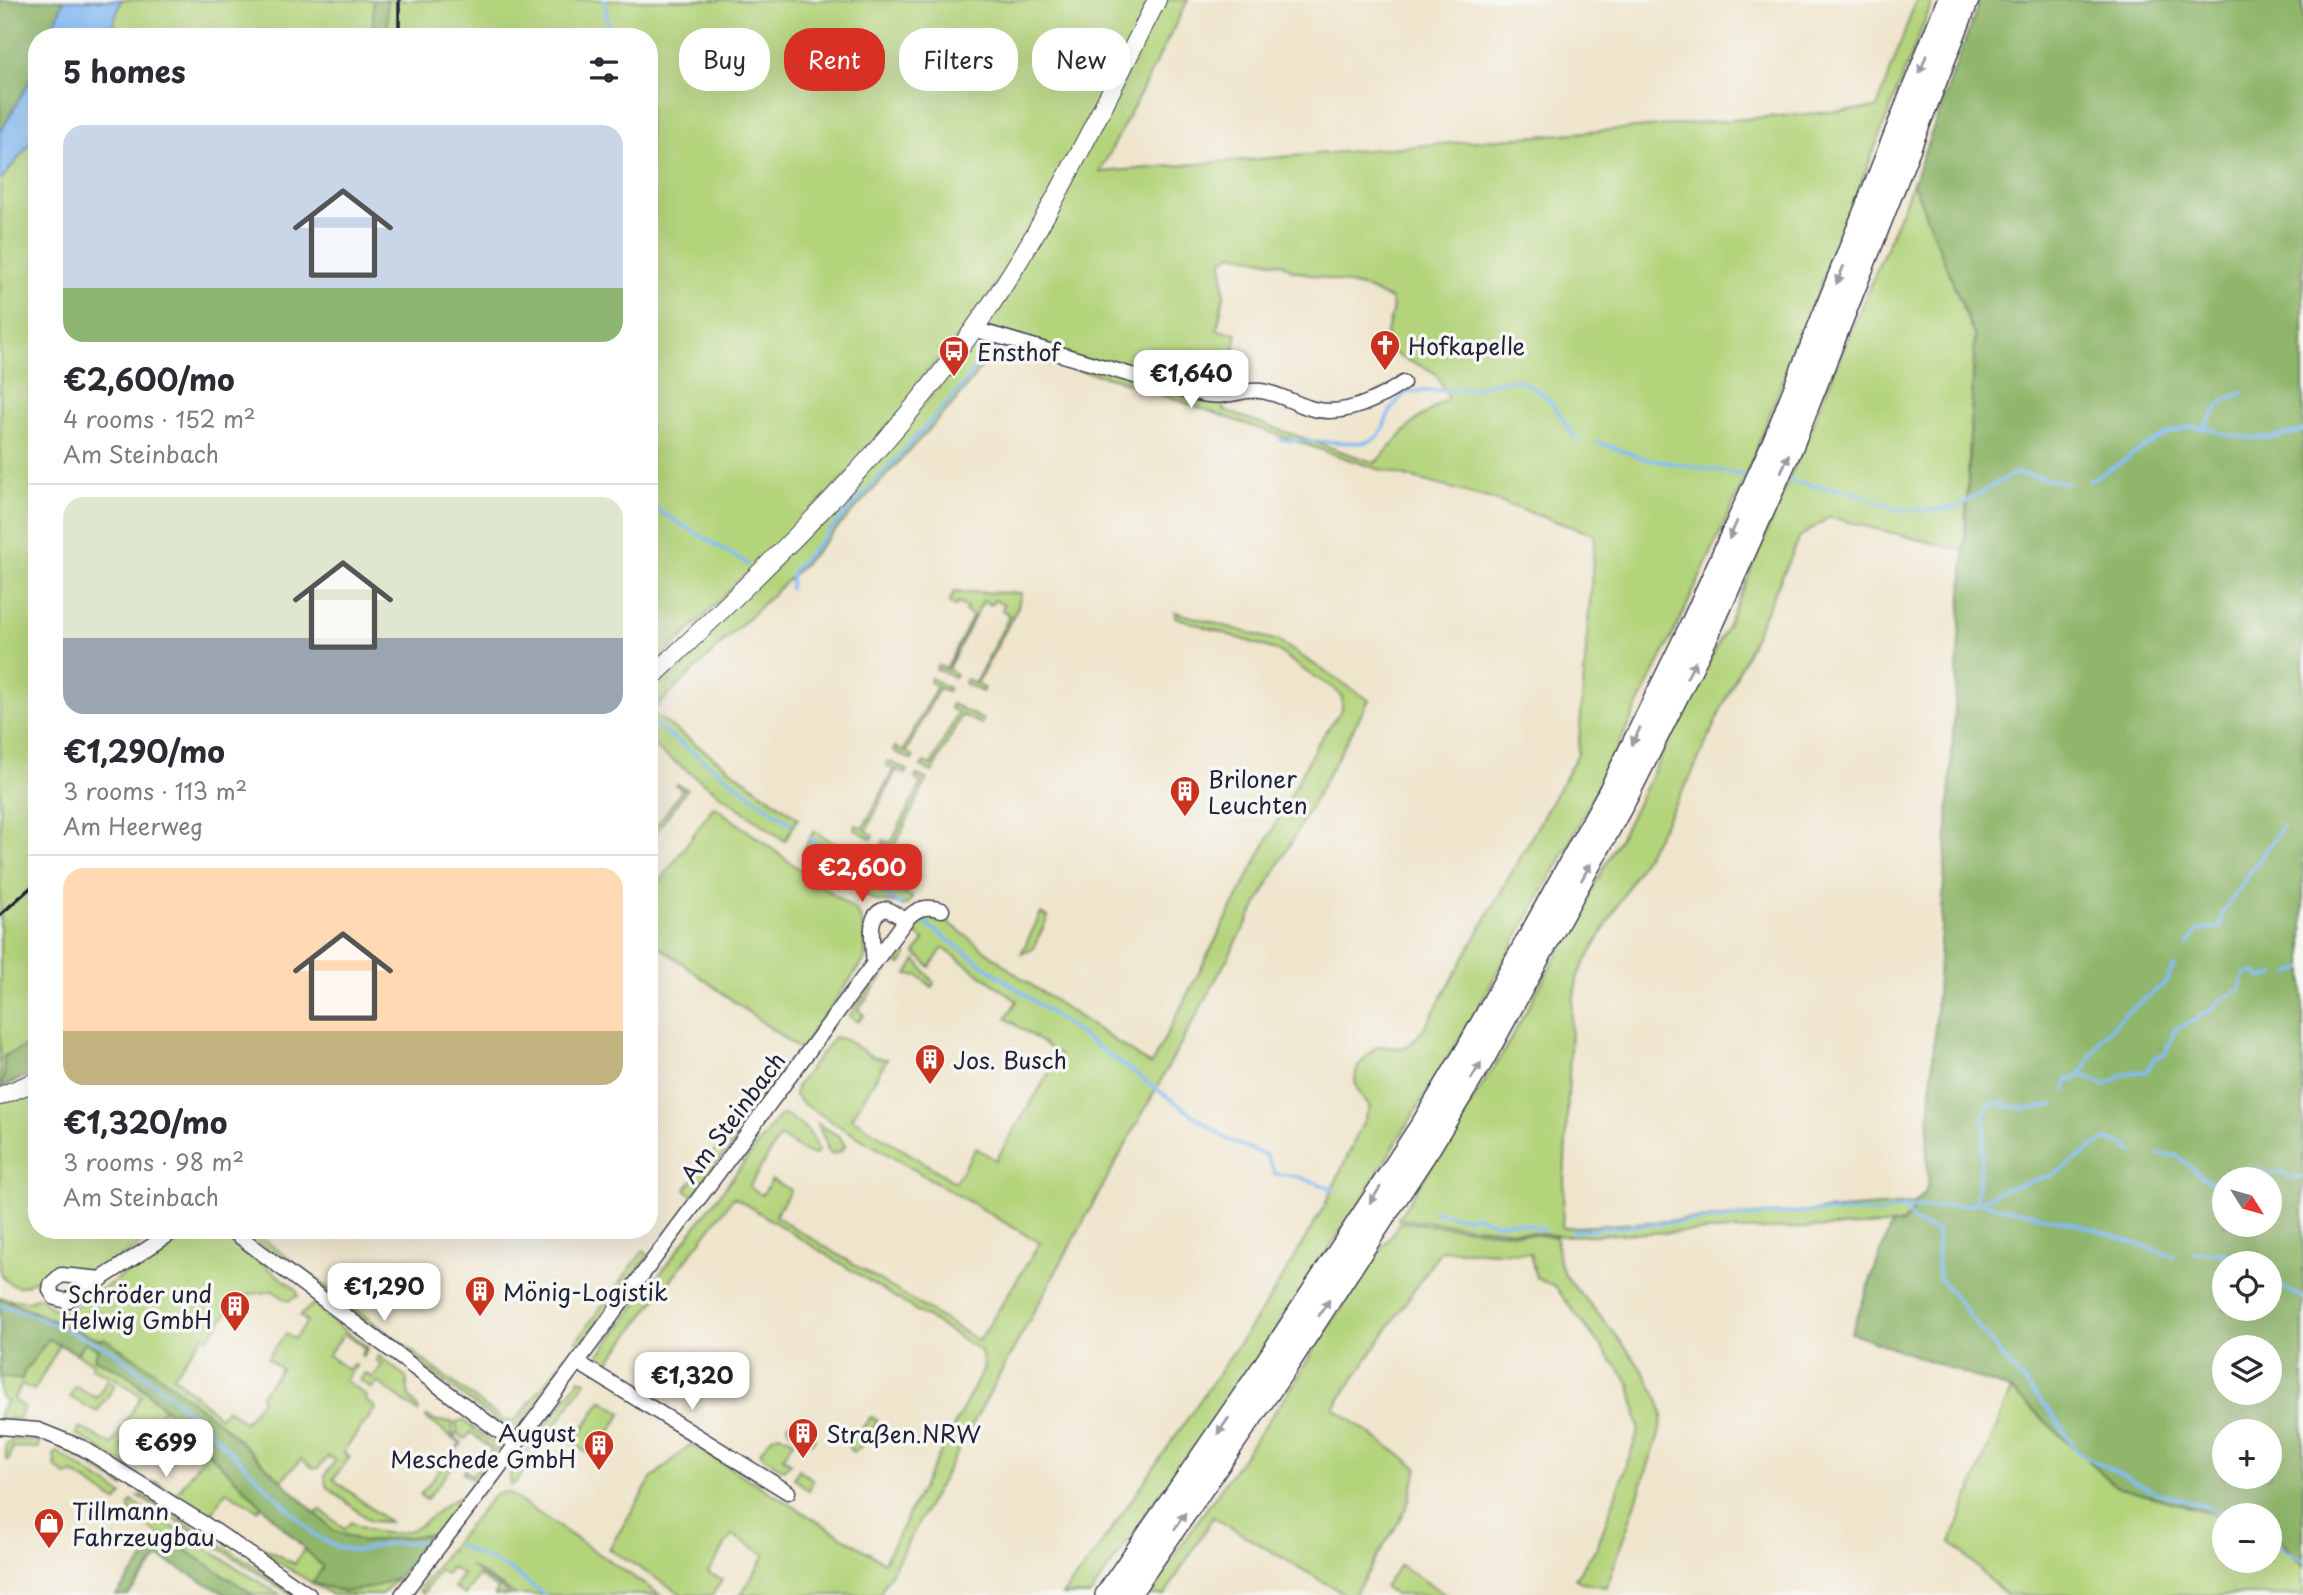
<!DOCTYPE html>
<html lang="en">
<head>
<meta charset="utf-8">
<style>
	:root { --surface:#fff; --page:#f2f2f3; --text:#2b2b33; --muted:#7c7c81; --line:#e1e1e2; --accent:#d93025 }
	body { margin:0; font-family:"Playpen Sans",sans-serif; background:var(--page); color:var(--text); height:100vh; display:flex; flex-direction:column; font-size:26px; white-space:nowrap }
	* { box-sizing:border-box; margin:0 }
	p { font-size:23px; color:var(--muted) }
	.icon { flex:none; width:38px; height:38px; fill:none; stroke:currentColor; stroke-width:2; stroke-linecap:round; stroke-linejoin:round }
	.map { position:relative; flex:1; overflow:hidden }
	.side { position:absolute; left:28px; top:28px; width:630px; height:1211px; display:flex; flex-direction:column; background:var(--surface); border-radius:28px; box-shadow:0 7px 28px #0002 }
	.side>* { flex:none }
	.top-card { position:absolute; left:679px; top:28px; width:665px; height:63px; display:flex; gap:14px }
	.needle { width:46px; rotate:127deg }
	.fabs { position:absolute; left:2212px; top:1167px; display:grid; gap:14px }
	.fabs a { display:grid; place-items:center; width:70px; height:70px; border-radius:50%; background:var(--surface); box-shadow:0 7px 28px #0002; font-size:35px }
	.price { position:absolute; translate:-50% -60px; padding:0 16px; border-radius:14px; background:#fff; color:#222; font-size:23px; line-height:46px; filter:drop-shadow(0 2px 4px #0008) }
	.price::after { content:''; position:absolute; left:50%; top:42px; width:21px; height:16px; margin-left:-10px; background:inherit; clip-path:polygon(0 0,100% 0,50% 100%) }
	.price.selected { background:var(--accent); color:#fff }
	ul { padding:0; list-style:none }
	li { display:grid; align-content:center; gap:14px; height:371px; padding:0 35px }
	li+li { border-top:2px solid var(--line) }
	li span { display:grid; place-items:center; height:217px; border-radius:21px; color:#555 }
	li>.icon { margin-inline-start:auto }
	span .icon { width:126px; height:126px; fill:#fffc; stroke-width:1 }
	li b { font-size:30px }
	h2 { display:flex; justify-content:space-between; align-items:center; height:84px; padding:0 35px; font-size:30px }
	.chip { padding:0 24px; border-radius:28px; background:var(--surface); box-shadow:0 7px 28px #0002; font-size:24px; line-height:63px }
	.chip.selected { background:var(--accent); color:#fff }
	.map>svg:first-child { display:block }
</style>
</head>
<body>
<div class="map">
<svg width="2303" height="1595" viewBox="0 0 2303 1595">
	<rect width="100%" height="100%" fill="#f6f6f2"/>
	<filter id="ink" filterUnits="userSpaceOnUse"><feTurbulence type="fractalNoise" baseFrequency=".0143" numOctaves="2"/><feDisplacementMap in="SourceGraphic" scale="14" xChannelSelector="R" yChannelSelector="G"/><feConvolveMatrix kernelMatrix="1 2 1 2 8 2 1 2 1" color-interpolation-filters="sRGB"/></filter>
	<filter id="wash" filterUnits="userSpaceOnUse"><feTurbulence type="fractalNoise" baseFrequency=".00686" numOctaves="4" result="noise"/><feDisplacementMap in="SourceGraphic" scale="28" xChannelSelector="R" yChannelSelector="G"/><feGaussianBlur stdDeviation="1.57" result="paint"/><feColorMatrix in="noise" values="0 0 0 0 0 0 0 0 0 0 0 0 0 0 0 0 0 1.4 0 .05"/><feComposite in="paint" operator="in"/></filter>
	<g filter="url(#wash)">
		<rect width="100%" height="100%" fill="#efe5cc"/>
		<path fill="#b4d47b" stroke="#6b7b5b" stroke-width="2" fill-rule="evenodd" d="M121 0H1188L1100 172 1877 108 1916 0H1933L1742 485 1683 614 1574 835 1467 1027 1361 1200 1257 1359 1090 1595H1062L1089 1562 1271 1297 1325 1205 1370 1107C1355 1091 1348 1076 1365 1058 1368 1055 1373 1049 1377 1047 1387 1044 1396 1051 1405 1047 1416 1042 1421 1031 1428 1022L1578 754 1595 535 1488 498 1371 467 1113 378 1005 354 988 359 956 400 804 564 651 712 798 818 785 841 651 745 649 747V687L938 389 1025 241 970 324H966L955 342 923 376 905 408 843 479 649 670V37H109ZM1232 254 1283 264 1292 270 1365 288 1391 299C1398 315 1379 331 1390 348 1400 362 1421 363 1434 373 1440 379 1444 390 1448 398L1415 421 1375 463 1223 410 1237 333 1217 330 1224 295 1222 260Z
			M37 135V1042L5 1056 4 1077 0 1086V508L2 492 0 470V181Z
			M1913 183 1975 338 1964 551 1829 517 1800 537 1689 780 1578 975 1572 1007 1562 1228 1912 1204 1913 1212 1902 1223 1891 1225 1564 1236 1398 1219 1504 1051 1560 950 1625 828 1730 620Z
			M954 592 1021 593 1018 607 977 684 984 688 982 692 964 683 966 679 975 683 1010 615 1002 610 1004 605 994 600 991 605 983 601 948 669 956 674 954 677 936 669 938 665 946 669 973 616 965 611 967 607 958 603 955 607 949 603Z
			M1175 612 1278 641 1369 700 879 1595H741L765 1555 732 1535 708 1572 722 1580 712 1595H683L609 1549 652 1478 691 1444 884 1562 984 1368 981 1351 734 1197 604 1368 637 1392 641 1387H647L649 1391 645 1397 594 1366 595 1360 779 1116 786 1115C802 1124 814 1133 818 1151L815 1155 803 1151 780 1136 749 1187 762 1195 772 1180 791 1190 775 1216 979 1341 1040 1243 844 1129 802 1103 795 1096 796 1087 834 1037C854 1038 867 1061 887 1059L852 1118 955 1182 976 1148 996 1160 1060 1055 1006 1018 1017 1001 943 948 930 967 915 953 924 940 912 931 925 917H937L952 925 1021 978 1151 1065 1317 744 1342 709V697L1333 688 1308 673 1278 651 1175 617Z
			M931 678 949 688 947 691 939 688 906 752 914 757 912 760 893 751 895 747 903 751 937 686 930 682Z
			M952 704 983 720 981 724 962 715 932 772 921 766 924 762 931 765 958 713 950 708Z
			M888 761 907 770 905 774 896 770 866 831 874 835 872 839 854 829 856 825 863 828 894 769 886 765Z
			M917 775 927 780 893 849 882 844 884 840 891 843 921 783 915 779Z
			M677 784 687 789 649 842V836L682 790 676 785Z
			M714 806 856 911C866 923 866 944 865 959L800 1050 649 939V897Z
			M814 831 868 864 891 888 912 897 908 905 875 901 803 851Z
			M1041 913 1048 917 1033 949 1021 954Z
			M898 949 907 955 900 965 894 961 858 1010 864 1015 858 1022 849 1016Z
			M916 960 934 983 932 987 919 976 907 974Z
			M771 1076 779 1082 693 1196 685 1190Z
			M37 1086V1230H144L149 1239 99 1272C87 1271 71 1266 59 1267 38 1270 22 1305 0 1273V1102Z
			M817 1123 840 1137 845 1146 842 1151 831 1154 828 1151 826 1142Z
			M1400 1222 1556 1237 1559 1262 1565 1275C1590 1306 1659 1377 1662 1415 1662 1422 1660 1430 1658 1437L1607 1587 1582 1583 1575 1578 1597 1547 1639 1430 1630 1384 1555 1287 1536 1278 1530 1253 1441 1250 1334 1408 1418 1468 1406 1510 1354 1595H1346L1213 1517 1165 1595H1146L1296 1381 1311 1354Z
			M192 1230H218L296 1289 298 1296 288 1301 273 1291 240 1296 208 1338 204 1335 173 1376 220 1417 227 1409 245 1422 262 1399 260 1396 281 1369 267 1358 286 1334 294 1339 307 1322 300 1316 314 1303 329 1314 327 1317 368 1348 363 1356 361 1355 365 1348 344 1334 328 1355 348 1370 354 1364 356 1366 345 1380 367 1397 365 1400 376 1408 343 1452 350 1457 333 1479 389 1522 370 1521 326 1486 325 1475 335 1461 329 1456 318 1468H313L301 1459 281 1481 225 1427 103 1340 64 1326 6 1299 28 1301 40 1297 50 1307 66 1313Z
			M241 1230H251L503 1420 511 1421 518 1418 566 1356 569 1359V1362L522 1423 514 1427 503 1426Z
			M644 1250 648 1256 581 1345 576 1341Z
			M49 1339 60 1345 34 1390 22 1384 13 1400 24 1407 19 1419H0V1411L7 1401 0 1397V1377L22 1380 24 1372Z
			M84 1341 99 1349 95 1359 125 1373 165 1409 149 1426 143 1421 121 1446 135 1461 130 1468 76 1434 80 1427 112 1445 141 1396 118 1380 91 1368 93 1363 77 1354Z
			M379 1356 406 1377 409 1396 419 1410 418 1412 378 1382 372 1389 360 1380 365 1373 372 1378 382 1365 376 1360Z
			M580 1379 586 1381 517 1481 511 1486 510 1474Z
			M107 1380 115 1385 97 1412 70 1397 75 1386 97 1398Z
			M2011 1390 2117 1487 2224 1516V1561H2270V1530L2303 1565V1595H2006L1951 1542Z
			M602 1400 622 1413 594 1457 573 1444Z
			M427 1416 436 1421 453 1422 452 1438 457 1432 456 1422 463 1420 499 1448 478 1478 473 1480 463 1473 465 1470 472 1475 492 1450 471 1432 465 1439 457 1433 454 1437 462 1443 453 1455 458 1459 450 1457 455 1463 426 1500 420 1495 460 1444 426 1418Z
			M871 1417 877 1420C875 1430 863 1448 853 1452L849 1448V1444Z
			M791 1421 815 1439 812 1442 804 1443 791 1433 788 1425Z
			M779 1434 794 1441 783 1457 791 1463 783 1470 764 1457 760 1452 772 1437Z
			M14 1439 39 1441 38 1448 13 1447 9 1460H6V1445Z
			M59 1446 72 1449 122 1481 124 1487Z
			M207 1451 262 1505 258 1510 226 1491 208 1519 151 1482H157L176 1495Z
			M57 1452 122 1494 117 1502 73 1473 67 1476 56 1468 54 1454Z
			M799 1469 813 1480 809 1491 794 1478Z
			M507 1492 660 1595H516L470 1566 511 1595H495L498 1589 478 1575 465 1595 454 1587 463 1574 451 1567 446 1574 439 1570 423 1594 419 1590 447 1552 495 1494Z
			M143 1495 289 1588 297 1595H292L138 1496Z
			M464 1496 435 1534 363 1542 333 1530 315 1513 321 1510 344 1529 351 1522C370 1534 398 1538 419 1526 436 1516 443 1502 464 1496Z
			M132 1501 280 1595H254L130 1516 129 1506Z
			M249 1541 295 1564 305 1547 324 1567 313 1583C350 1593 361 1592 397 1578L382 1595H332L247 1543Z
			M1400 1565 1446 1595H1394L1384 1586Z"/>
		<path fill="#8fb66b" stroke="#586c53" stroke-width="2" fill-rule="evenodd" d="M0 0H64L49 37H37V68L0 133Z
			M373 0H387L388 37H373Z
			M1980 0H2303V1565L2270 1530V1516H2224L2117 1487 2011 1390 1851 1333 1891 1225 1902 1223 1913 1212 1912 1204C1934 1191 1927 1177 1927 1154L1965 544 1975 338 1913 183ZM2224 1180H2270V1225H2224ZM2224 1264H2270V1309H2224ZM2224 1348H2270V1393H2224ZM2224 1432H2270V1477H2224Z
			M37 1042V1071L0 1088 4 1077V1056Z
			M0 1297 64 1326 102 1340 104 1338 150 1368 225 1427 333 1530 363 1542 435 1534 397 1578 373 1587 344 1592 312 1583 323 1567 141 1385 125 1373 94 1358 98 1349 84 1342 77 1354 49 1339 24 1372 22 1380 0 1377Z
			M163 1535 254 1595H227L159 1557 128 1595H116Z"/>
		<path fill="#85bcf5" stroke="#546f98" stroke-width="2" d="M64 0H121L109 37H49Z
			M37 68V135L0 181V133Z"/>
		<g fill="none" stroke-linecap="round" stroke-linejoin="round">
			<path stroke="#85bcf5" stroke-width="3.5" d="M605 0 609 37
				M2204 427 2224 400 2243 393
				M1279 440 1362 443C1386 438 1381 427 1391 410 1395 403 1401 397 1407 392L1467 389 1508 380H1520L1542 393 1555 407 1574 437 1580 440
				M1597 442 1646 459 1743 475
				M2089 480C2123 466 2150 437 2185 428 2200 424 2213 431 2228 435 2252 440 2279 438 2303 430
				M1789 481 1857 493 1899 510H1936L1956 507 2015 473 2067 483
				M649 505 748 564
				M790 589 792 572 961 388 987 353 1002 348 1019 351
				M650 721 791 824
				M809 838 903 907
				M915 916 1228 1140 1266 1155 1275 1174 1296 1176 1334 1189
				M2187 946 2198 930 2221 927 2222 913 2283 826
				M2290 973 2303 968
				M2079 1074 2105 1085 2127 1073 2147 1071 2154 1058 2167 1053V1046L2171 1042 2175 1029 2196 1020 2200 1015 2209 1012 2224 997 2239 991 2245 974 2256 972 2261 978 2275 975
				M2066 1091 2067 1079 2073 1081 2085 1068 2101 1038 2125 1014 2165 983 2174 966
				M2158 1154 2178 1156 2208 1182 2244 1177 2255 1168 2270 1175 2279 1171 2291 1178 2303 1176
				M1980 1201 2002 1190 2055 1174 2104 1140 2122 1144 2134 1153
				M1979 1202 2084 1226 2173 1256
				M1904 1207C1928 1209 1951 1205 1975 1204L1986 1125 1982 1118 1989 1105 2006 1102 2003 1105 2027 1109 2053 1105
				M1433 1211 1467 1218 1475 1215 1496 1224 1506 1221 1527 1224 1544 1230
				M1571 1231 1806 1212H1882L1904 1207 1914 1223 1937 1231 1938 1276 1997 1350 2056 1419 2078 1453 2155 1492 2208 1507 2224 1519
				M2193 1253C2211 1253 2235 1250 2248 1264
				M2270 1280 2303 1298
				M0 1305 30 1314 112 1350 160 1387 213 1434 315 1535 337 1547 357 1551 391 1543 421 1542
				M2270 1537 2278 1546 2303 1560
				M458 1545 511 1570 545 1595"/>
		</g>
	</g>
	<g filter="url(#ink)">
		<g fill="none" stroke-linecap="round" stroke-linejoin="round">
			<g stroke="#413f51" stroke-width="17">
				<path id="minor" d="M974 329 1186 391C1198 393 1211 397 1223 395 1236 394 1248 389 1261 391 1277 393 1292 402 1307 407 1339 419 1376 401 1403 383
					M873 965C876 948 862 913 887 909L906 920
					M231 1230 516 1444
					M102 1279 61 1275 51 1284 50 1290 55 1298 67 1301 176 1230
					M577 1362 788 1492
					M0 1427 38 1430 83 1448 217 1532 309 1595
					M402 1595 491 1478 906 920C916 908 927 905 942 910"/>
			</g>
			<g stroke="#413f51" stroke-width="20">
				<path id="major" d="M649 680C764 570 881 459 974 329 1047 227 1100 111 1157 0
					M0 1096 37 1081"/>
			</g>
			<g stroke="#413f51" stroke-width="24">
				<path id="highway" d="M1106 1595 1261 1370 1424 1121 1466 1051 1610 790 1691 625 1774 440 1948 0
					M1129 1595 1287 1366 1430 1147 1484 1058 1628 795 1708 635 1792 447 1968 0"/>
			</g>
			<use href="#minor" stroke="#fff" stroke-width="14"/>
			<use href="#major" stroke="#fff" stroke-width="18"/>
			<use href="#highway" stroke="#fff" stroke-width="21"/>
			<path stroke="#22223b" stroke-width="3.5" d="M399 0V37
				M0 915 37 882"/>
		</g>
		<defs><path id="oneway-solid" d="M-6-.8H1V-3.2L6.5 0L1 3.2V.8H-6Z" transform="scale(1.75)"/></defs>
		<g fill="#9c9ca7">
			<use href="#oneway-solid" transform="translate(1923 64) rotate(111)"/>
			<use href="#oneway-solid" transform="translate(1840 275) rotate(112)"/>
			<use href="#oneway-solid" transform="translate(1785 463) rotate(-66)"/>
			<use href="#oneway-solid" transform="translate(1733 530) rotate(114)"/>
			<use href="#oneway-solid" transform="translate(1691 670) rotate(-63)"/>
			<use href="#oneway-solid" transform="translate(1636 736) rotate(116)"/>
			<use href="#oneway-solid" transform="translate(1586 872) rotate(-61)"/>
			<use href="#oneway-solid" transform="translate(1476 1071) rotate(-59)"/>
			<use href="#oneway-solid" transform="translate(1375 1195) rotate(123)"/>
			<use href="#oneway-solid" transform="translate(1324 1308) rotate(-57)"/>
			<use href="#oneway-solid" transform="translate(1223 1426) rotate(125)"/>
			<use href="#oneway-solid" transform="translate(1180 1521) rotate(-56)"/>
		</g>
	</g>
	<defs>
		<g id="church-pin" transform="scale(1.575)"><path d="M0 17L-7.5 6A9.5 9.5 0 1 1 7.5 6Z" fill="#c8321e" stroke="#f6f6f2"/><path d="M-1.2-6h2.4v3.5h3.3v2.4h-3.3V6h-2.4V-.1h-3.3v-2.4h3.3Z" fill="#fff"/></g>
		<g id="bus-pin" transform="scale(1.575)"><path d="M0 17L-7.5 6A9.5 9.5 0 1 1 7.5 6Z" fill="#c8321e" stroke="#f6f6f2"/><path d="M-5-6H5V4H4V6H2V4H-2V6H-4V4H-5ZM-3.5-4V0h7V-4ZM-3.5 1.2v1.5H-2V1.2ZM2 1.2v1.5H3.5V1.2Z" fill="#fff"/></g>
		<g id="building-pin" transform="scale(1.575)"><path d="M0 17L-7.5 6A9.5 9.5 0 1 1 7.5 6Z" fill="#c8321e" stroke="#f6f6f2"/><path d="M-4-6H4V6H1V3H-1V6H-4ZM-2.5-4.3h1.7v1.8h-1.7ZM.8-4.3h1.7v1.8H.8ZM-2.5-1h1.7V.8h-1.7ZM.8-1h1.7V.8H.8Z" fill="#fff"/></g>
		<g id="shop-pin" transform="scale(1.575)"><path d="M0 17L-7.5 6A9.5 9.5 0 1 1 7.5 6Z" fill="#c8321e" stroke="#f6f6f2"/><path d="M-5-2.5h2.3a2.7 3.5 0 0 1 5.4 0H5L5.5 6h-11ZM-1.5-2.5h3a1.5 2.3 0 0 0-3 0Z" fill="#fff"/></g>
	</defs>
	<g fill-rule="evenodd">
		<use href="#church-pin" x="1385" y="345"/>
		<use href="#bus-pin" x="954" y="351"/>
		<use href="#building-pin" x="1185" y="791"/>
		<use href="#building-pin" x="930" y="1059"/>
		<use href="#building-pin" x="480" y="1291"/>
		<use href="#building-pin" x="235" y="1306"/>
		<use href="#building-pin" x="803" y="1433"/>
		<use href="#building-pin" x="599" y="1445"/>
		<use href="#shop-pin" x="49" y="1523"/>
	</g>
	<g text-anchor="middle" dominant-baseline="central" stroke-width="7" stroke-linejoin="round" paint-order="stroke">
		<g font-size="23" fill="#22223b" stroke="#f6f6f2" text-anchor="start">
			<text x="1408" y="345">Hofkapelle</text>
			<text x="977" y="351">Ensthof</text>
			<text x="1208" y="778">Briloner<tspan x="1208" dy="26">Leuchten</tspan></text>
			<text x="953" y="1059">Jos. Busch</text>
			<text x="503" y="1291">Mönig-Logistik</text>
			<text x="212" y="1293" text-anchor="end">Schröder und<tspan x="212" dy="26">Helwig GmbH</tspan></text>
			<text x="576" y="1432" text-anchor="end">August<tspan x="576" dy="26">Meschede GmbH</tspan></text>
			<text x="826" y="1433">Straßen.NRW</text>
			<text x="72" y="1510">Tillmann<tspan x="72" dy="26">Fahrzeugbau</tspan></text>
		</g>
		<g font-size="23" fill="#22223b" stroke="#f6f6f2">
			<text transform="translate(732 1117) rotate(-53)">Am Steinbach</text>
		</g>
	</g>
</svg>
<div class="fabs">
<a><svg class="needle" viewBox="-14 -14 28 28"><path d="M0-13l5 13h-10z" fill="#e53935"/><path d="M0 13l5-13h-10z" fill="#7c7c81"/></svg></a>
<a><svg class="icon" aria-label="locate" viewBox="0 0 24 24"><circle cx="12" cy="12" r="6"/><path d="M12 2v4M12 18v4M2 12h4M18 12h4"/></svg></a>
<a><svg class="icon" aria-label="layers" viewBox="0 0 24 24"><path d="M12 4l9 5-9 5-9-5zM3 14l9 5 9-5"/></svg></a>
<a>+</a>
<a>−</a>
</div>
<b class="price" style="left:1191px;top:410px">€1,640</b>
<b class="price selected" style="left:862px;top:904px">€2,600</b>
<b class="price" style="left:384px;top:1323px">€1,290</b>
<b class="price" style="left:692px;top:1412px">€1,320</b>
<b class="price" style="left:166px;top:1479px">€699</b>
<div class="top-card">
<a class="chip">Buy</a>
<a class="chip selected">Rent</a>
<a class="chip">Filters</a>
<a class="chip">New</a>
</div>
<section class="side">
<h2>5 homes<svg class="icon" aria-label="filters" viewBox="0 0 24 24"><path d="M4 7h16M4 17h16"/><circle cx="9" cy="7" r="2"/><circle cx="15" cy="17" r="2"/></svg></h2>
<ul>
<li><span style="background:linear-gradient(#c9d6e8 75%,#8fb573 0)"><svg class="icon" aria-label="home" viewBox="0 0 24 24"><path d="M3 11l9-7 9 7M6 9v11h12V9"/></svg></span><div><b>€2,600/mo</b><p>4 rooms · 152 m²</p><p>Am Steinbach</p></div></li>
<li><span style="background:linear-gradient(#dfe7d0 65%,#9aa5b1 0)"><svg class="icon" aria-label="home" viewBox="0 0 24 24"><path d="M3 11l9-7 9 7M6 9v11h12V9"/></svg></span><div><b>€1,290/mo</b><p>3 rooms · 113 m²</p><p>Am Heerweg</p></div></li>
<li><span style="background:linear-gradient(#ffd9b3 75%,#c2b280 0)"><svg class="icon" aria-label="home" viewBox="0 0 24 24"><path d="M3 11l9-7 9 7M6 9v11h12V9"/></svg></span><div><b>€1,320/mo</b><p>3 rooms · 98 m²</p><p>Am Steinbach</p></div></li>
</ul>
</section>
</div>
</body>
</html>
